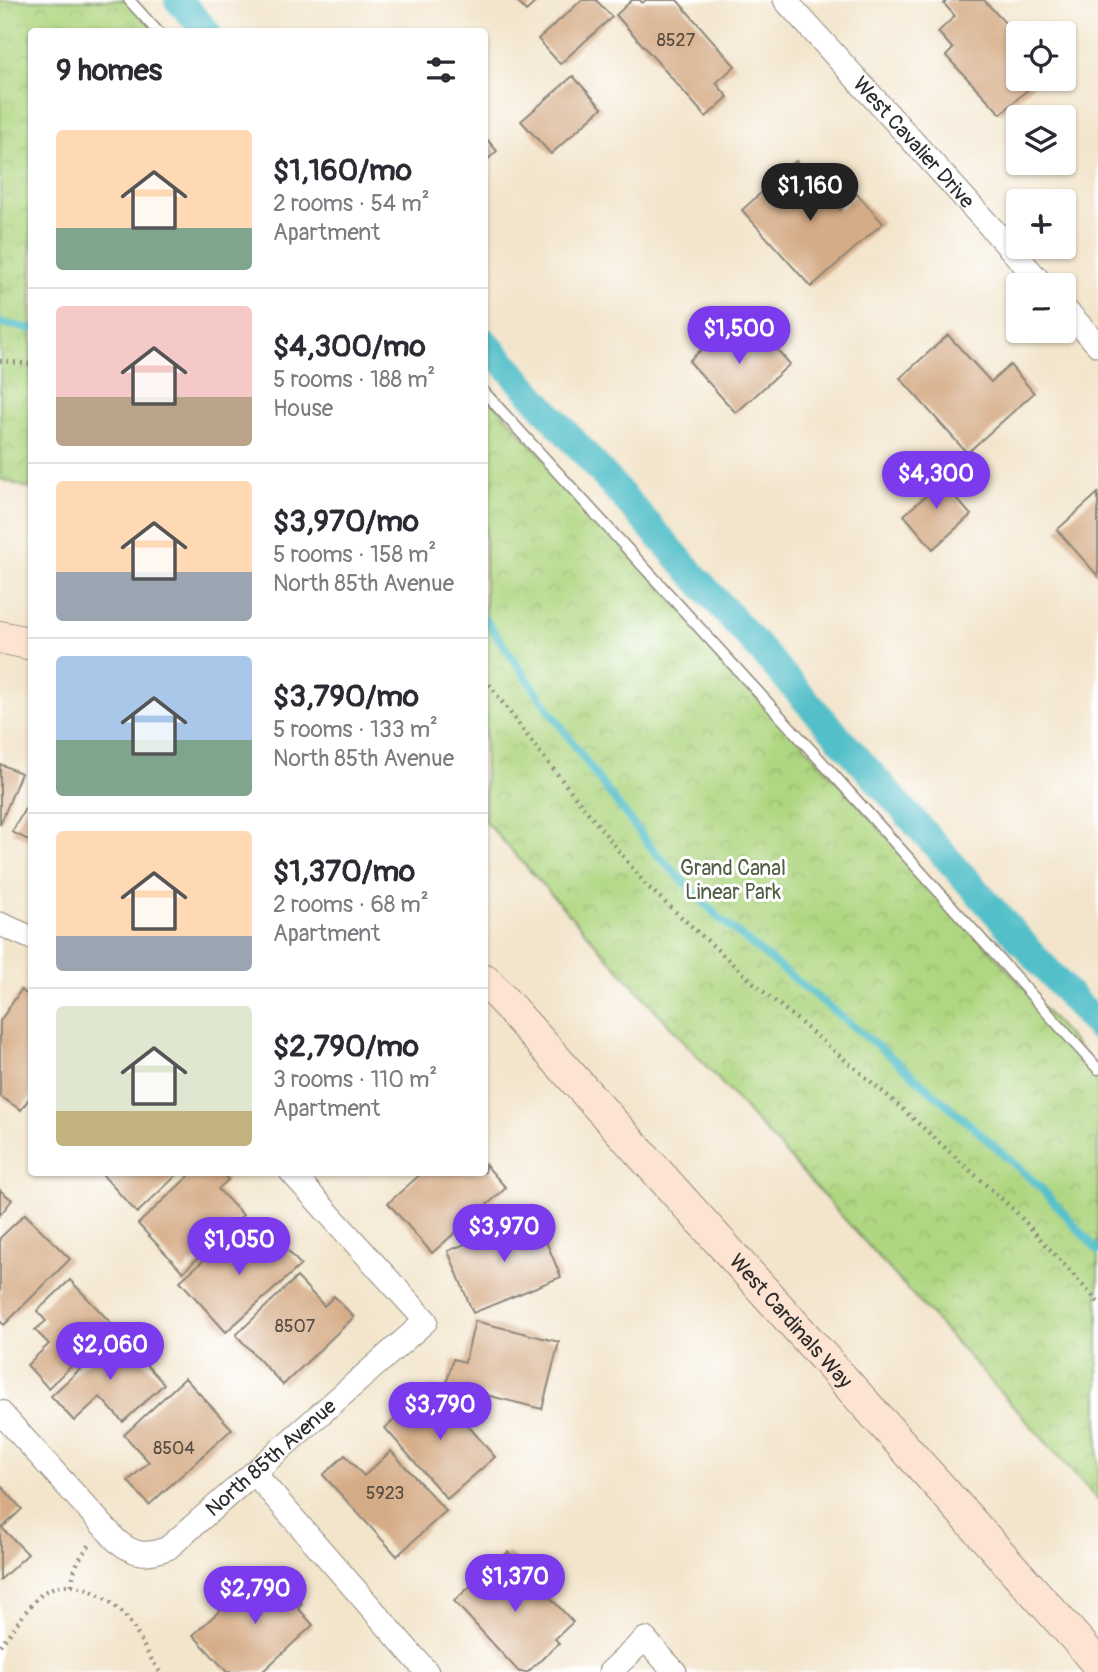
<!DOCTYPE html>
<html lang="en">
<head>
<meta charset="utf-8">
<style>
	:root { --surface:#fff; --page:#f7f7f7; --text:#2b2b33; --muted:#7c7c81; --line:#e1e1e2; --accent:#7c3aed }
	body { margin:0; font-family:Pangolin,sans-serif; background:var(--page); color:var(--text); height:100vh; display:flex; flex-direction:column; font-size:26px; white-space:nowrap }
	* { box-sizing:border-box; margin:0 }
	p { font-size:23px; color:var(--muted) }
	.icon { flex:none; width:38px; height:38px; fill:none; stroke:currentColor; stroke-width:2; stroke-linecap:round; stroke-linejoin:round }
	.map { position:relative; flex:1; overflow:hidden }
	.sheet { position:absolute; left:28px; top:28px; width:460px; height:1148px; display:flex; flex-direction:column; background:var(--surface); border-radius:7px; box-shadow:0 2px 5px #0004 }
	.sheet>* { flex:none }
	.fabs { position:absolute; left:1006px; top:21px; display:grid; gap:14px }
	.fabs a { display:grid; place-items:center; width:70px; height:70px; border-radius:7px; background:var(--surface); box-shadow:0 2px 5px #0004; font-size:35px }
	.price { position:absolute; translate:-50% -60px; padding:0 16px; border-radius:24px; background:var(--accent); color:#fff; font-size:23px; line-height:46px; filter:drop-shadow(0 2px 4px #0008) }
	.price::after { content:''; position:absolute; left:50%; top:42px; width:21px; height:16px; margin-left:-10px; background:inherit; clip-path:polygon(0 0,100% 0,50% 100%) }
	.price.selected { background:#222; color:#fff }
	ul { padding:0; list-style:none }
	li { display:flex; align-items:center; gap:21px; height:175px; padding:0 28px }
	li+li { border-top:2px solid var(--line) }
	li span { display:grid; place-items:center; flex:none; width:196px; height:140px; border-radius:7px; color:#555 }
	li>.icon { margin-inline-start:auto }
	span .icon { width:84px; height:84px; fill:#fffc; stroke-width:1 }
	li b { font-size:30px }
	h2 { display:flex; justify-content:space-between; align-items:center; height:84px; padding:0 28px; font-size:30px }
	.map>svg:first-child { display:block }
</style>
</head>
<body>
<div class="map">
<svg width="1098" height="1672" viewBox="0 0 1098 1672">
	<defs>
		<pattern id="park-crowns" width="20" height="18" patternUnits="userSpaceOnUse" patternTransform="scale(1.75)"><rect width="20" height="18" fill="#afd680"/><path d="M2 6a3 3 0 1 1 6 0M12 15a3 3 0 1 1 6 0" fill="none" stroke="#97b86f"/></pattern>
	</defs>
	<rect width="100%" height="100%" fill="#fff"/>
	<filter id="ink" filterUnits="userSpaceOnUse"><feTurbulence type="fractalNoise" baseFrequency=".0143" numOctaves="2"/><feDisplacementMap in="SourceGraphic" scale="14" xChannelSelector="R" yChannelSelector="G"/><feConvolveMatrix kernelMatrix="1 2 1 2 8 2 1 2 1" color-interpolation-filters="sRGB"/></filter>
	<filter id="wash" filterUnits="userSpaceOnUse"><feTurbulence type="fractalNoise" baseFrequency=".00686" numOctaves="4" result="noise"/><feDisplacementMap in="SourceGraphic" scale="28" xChannelSelector="R" yChannelSelector="G"/><feGaussianBlur stdDeviation="1.57" result="paint"/><feColorMatrix in="noise" values="0 0 0 0 0 0 0 0 0 0 0 0 0 0 0 0 0 1.4 0 .05"/><feComposite in="paint" operator="in"/></filter>
	<g filter="url(#wash)">
		<rect width="100%" height="100%" fill="#f3e5cc"/>
		<path fill="url(#park-crowns)" stroke="#6d8056" stroke-width="2" d="M0 0H129L158 31 32 32 31 489 0 479Z
			M485 393 1098 1069V1500L485 821Z"/>
		<g fill="none" stroke-linecap="round" stroke-linejoin="round">
			<path stroke="#52bfc9" stroke-width="8" d="M0 323 32 329
				M485 619 602 784 655 852 720 919 895 1060 973 1127 1040 1187 1098 1251"/>
			<path stroke="#52bfc9" stroke-width="28" d="M178 0 207 32
				M485 342 1098 1027"/>
		</g>
		<g id="blocks">
			<path fill="#d5ac86" d="M516 0H538L526 11Z
				M582 0H596L612 17 560 64 538 39Z
				M632 0H640L642 3 646 0H677L735 66 716 83 728 97 706 117 616 15Z
				M947 0H984L1018 37V79H1039L1001 114 946 56 953 49 938 32 955 16 944 4Z
				M573 76 602 108 551 154 521 121Z
				M485 137 497 151 485 162Z
				M796 161 840 210 857 194 883 223 811 287 742 210Z
				M756 326 790 364 736 413 689 361 726 327 739 342Z
				M948 335 991 382 1010 365 1034 393 967 453 900 378Z
				M930 469 971 515 933 549 904 515 928 494 917 481Z
				M1098 493V576L1057 530Z
				M0 764 21 773 0 825Z
				M32 796V842L12 832Z
				M21 990 32 998V1094L21 1110 0 1096V1021Z
				M485 1164 506 1188 432 1253 388 1203 423 1172H485Z
				M100 1172H180L137 1213Z
				M193 1172H221L228 1180 218 1189 243 1215 183 1272 138 1224Z
				M0 1190 12 1200 0 1215Z
				M25 1214 70 1259 4 1325 0 1321V1238Z
				M535 1215 561 1277 473 1313 448 1251Z
				M245 1224 270 1252 281 1243 301 1265 226 1332 180 1281Z
				M297 1277 324 1306 334 1296 354 1317 283 1385 236 1335Z
				M70 1280 114 1326 48 1388 27 1365 49 1344 35 1330 46 1321 37 1311Z
				M475 1321 559 1342 542 1409 446 1385 453 1359 465 1362Z
				M118 1334 164 1384 123 1422 100 1397 74 1421 51 1396Z
				M185 1378 232 1429 149 1505 128 1481 149 1462 124 1435Z
				M434 1386 495 1457 447 1499 385 1428Z
				M391 1451 446 1511 397 1556 323 1475 345 1455 364 1476Z
				M2 1487 22 1509 2 1528 28 1554 0 1580V1489Z
				M508 1552 573 1622 555 1639 559 1643 528 1672H519L454 1601Z
				M268 1567 302 1604 298 1608 313 1625 262 1672H227L193 1635Z"/>
		</g>
	</g>
	<g filter="url(#ink)">
		<use href="#blocks" fill-opacity="0" stroke="#8f887c" stroke-width="2"/>
		<g fill="none" stroke-linecap="round" stroke-linejoin="round">
			<g stroke="#8f887c" stroke-width="13">
				<path id="lane" d="M129 0 158 32
					M485 393 841 783 1098 1069"/>
			</g>
			<g stroke="#8f887c" stroke-width="25">
				<g id="street">
					<path id="s1" d="M785 0 1043 285"/>
					<path d="M1064 308 1098 345"/>
					<path d="M0 924 32 938"/>
					<path id="s2" d="M0 1412 117 1541C136 1556 146 1556 168 1548L426 1321 291 1172"/>
					<path d="M254 1473 427 1672"/>
					<path d="M610 1672 645 1639 675 1672"/>
				</g>
			</g>
			<g stroke="#8f887c" stroke-width="34">
				<g id="secondary">
					<path d="M0 637 32 644"/>
					<path id="s3" d="M485 980 1079 1642 1098 1665"/>
				</g>
			</g>
			<path stroke="#8f887c" stroke-width="4.5" stroke-dasharray="2 5" stroke-linecap="butt" d="M0 361 32 364
				M485 679 538 750 646 885 765 993 888 1096 1016 1212 1098 1302
				M72 1585C73 1569 79 1557 90 1545V1546
				M0 1645C14 1630 25 1609 41 1595 67 1572 107 1594 126 1617 139 1634 147 1655 160 1672"/>
			<use href="#lane" stroke="#fff" stroke-width="10"/>
			<use href="#street" stroke="#fff" stroke-width="23"/>
			<use href="#secondary" stroke="#fde3d1" stroke-width="32"/>
		</g>
	</g>
	<g text-anchor="middle" dominant-baseline="central" stroke-width="6" stroke-linejoin="round" paint-order="stroke">
		<g font-size="18" fill="#564b42">
			<text x="676" y="40">8527</text>
			<text x="295" y="1326">8507</text>
			<text x="174" y="1448">8504</text>
			<text x="385" y="1493">5923</text>
		</g>
		<g font-size="21" fill="#2b2b2b" stroke="#fff">
			<text stroke="none"><textPath href="#s1" startOffset="192">West Cavalier Drive</textPath></text>
			<text stroke="none"><textPath href="#s3" startOffset="458">West Cardinals Way</textPath></text>
			<text stroke="none"><textPath href="#s2" startOffset="366">North 85th Avenue</textPath></text>
		</g>
		<g font-size="21" fill="#535e44" stroke="#fff">
			<text x="733" y="868">Grand Canal<tspan x="733" dy="24">Linear Park</tspan></text>
		</g>
	</g>
</svg>
<div class="fabs">
<a><svg class="icon" aria-label="locate" viewBox="0 0 24 24"><circle cx="12" cy="12" r="6"/><path d="M12 2v4M12 18v4M2 12h4M18 12h4"/></svg></a>
<a><svg class="icon" aria-label="layers" viewBox="0 0 24 24"><path d="M12 4l9 5-9 5-9-5zM3 14l9 5 9-5"/></svg></a>
<a>+</a>
<a>−</a>
</div>
<b class="price selected" style="left:810px;top:223px">$1,160</b>
<b class="price" style="left:739px;top:366px">$1,500</b>
<b class="price" style="left:936px;top:511px">$4,300</b>
<b class="price" style="left:504px;top:1264px">$3,970</b>
<b class="price" style="left:239px;top:1277px">$1,050</b>
<b class="price" style="left:110px;top:1382px">$2,060</b>
<b class="price" style="left:440px;top:1442px">$3,790</b>
<b class="price" style="left:515px;top:1614px">$1,370</b>
<b class="price" style="left:255px;top:1626px">$2,790</b>
<section class="sheet">
<h2>9 homes<svg class="icon" aria-label="filters" viewBox="0 0 24 24"><path d="M4 7h16M4 17h16"/><circle cx="9" cy="7" r="2"/><circle cx="15" cy="17" r="2"/></svg></h2>
<ul>
<li><span style="background:linear-gradient(#ffd9b3 70%,#7fa58c 0)"><svg class="icon" aria-label="home" viewBox="0 0 24 24"><path d="M3 11l9-7 9 7M6 9v11h12V9"/></svg></span><div><b>$1,160/mo</b><p>2 rooms · 54 m²</p><p>Apartment</p></div></li>
<li><span style="background:linear-gradient(#f6c9c9 65%,#b9a48a 0)"><svg class="icon" aria-label="home" viewBox="0 0 24 24"><path d="M3 11l9-7 9 7M6 9v11h12V9"/></svg></span><div><b>$4,300/mo</b><p>5 rooms · 188 m²</p><p>House</p></div></li>
<li><span style="background:linear-gradient(#ffd9b3 65%,#9aa5b1 0)"><svg class="icon" aria-label="home" viewBox="0 0 24 24"><path d="M3 11l9-7 9 7M6 9v11h12V9"/></svg></span><div><b>$3,970/mo</b><p>5 rooms · 158 m²</p><p>North 85th Avenue</p></div></li>
<li><span style="background:linear-gradient(#a9c7e8 60%,#7fa58c 0)"><svg class="icon" aria-label="home" viewBox="0 0 24 24"><path d="M3 11l9-7 9 7M6 9v11h12V9"/></svg></span><div><b>$3,790/mo</b><p>5 rooms · 133 m²</p><p>North 85th Avenue</p></div></li>
<li><span style="background:linear-gradient(#ffd9b3 75%,#9aa5b1 0)"><svg class="icon" aria-label="home" viewBox="0 0 24 24"><path d="M3 11l9-7 9 7M6 9v11h12V9"/></svg></span><div><b>$1,370/mo</b><p>2 rooms · 68 m²</p><p>Apartment</p></div></li>
<li><span style="background:linear-gradient(#dfe7d0 75%,#c2b280 0)"><svg class="icon" aria-label="home" viewBox="0 0 24 24"><path d="M3 11l9-7 9 7M6 9v11h12V9"/></svg></span><div><b>$2,790/mo</b><p>3 rooms · 110 m²</p><p>Apartment</p></div></li>
</ul>
</section>
</div>
</body>
</html>
